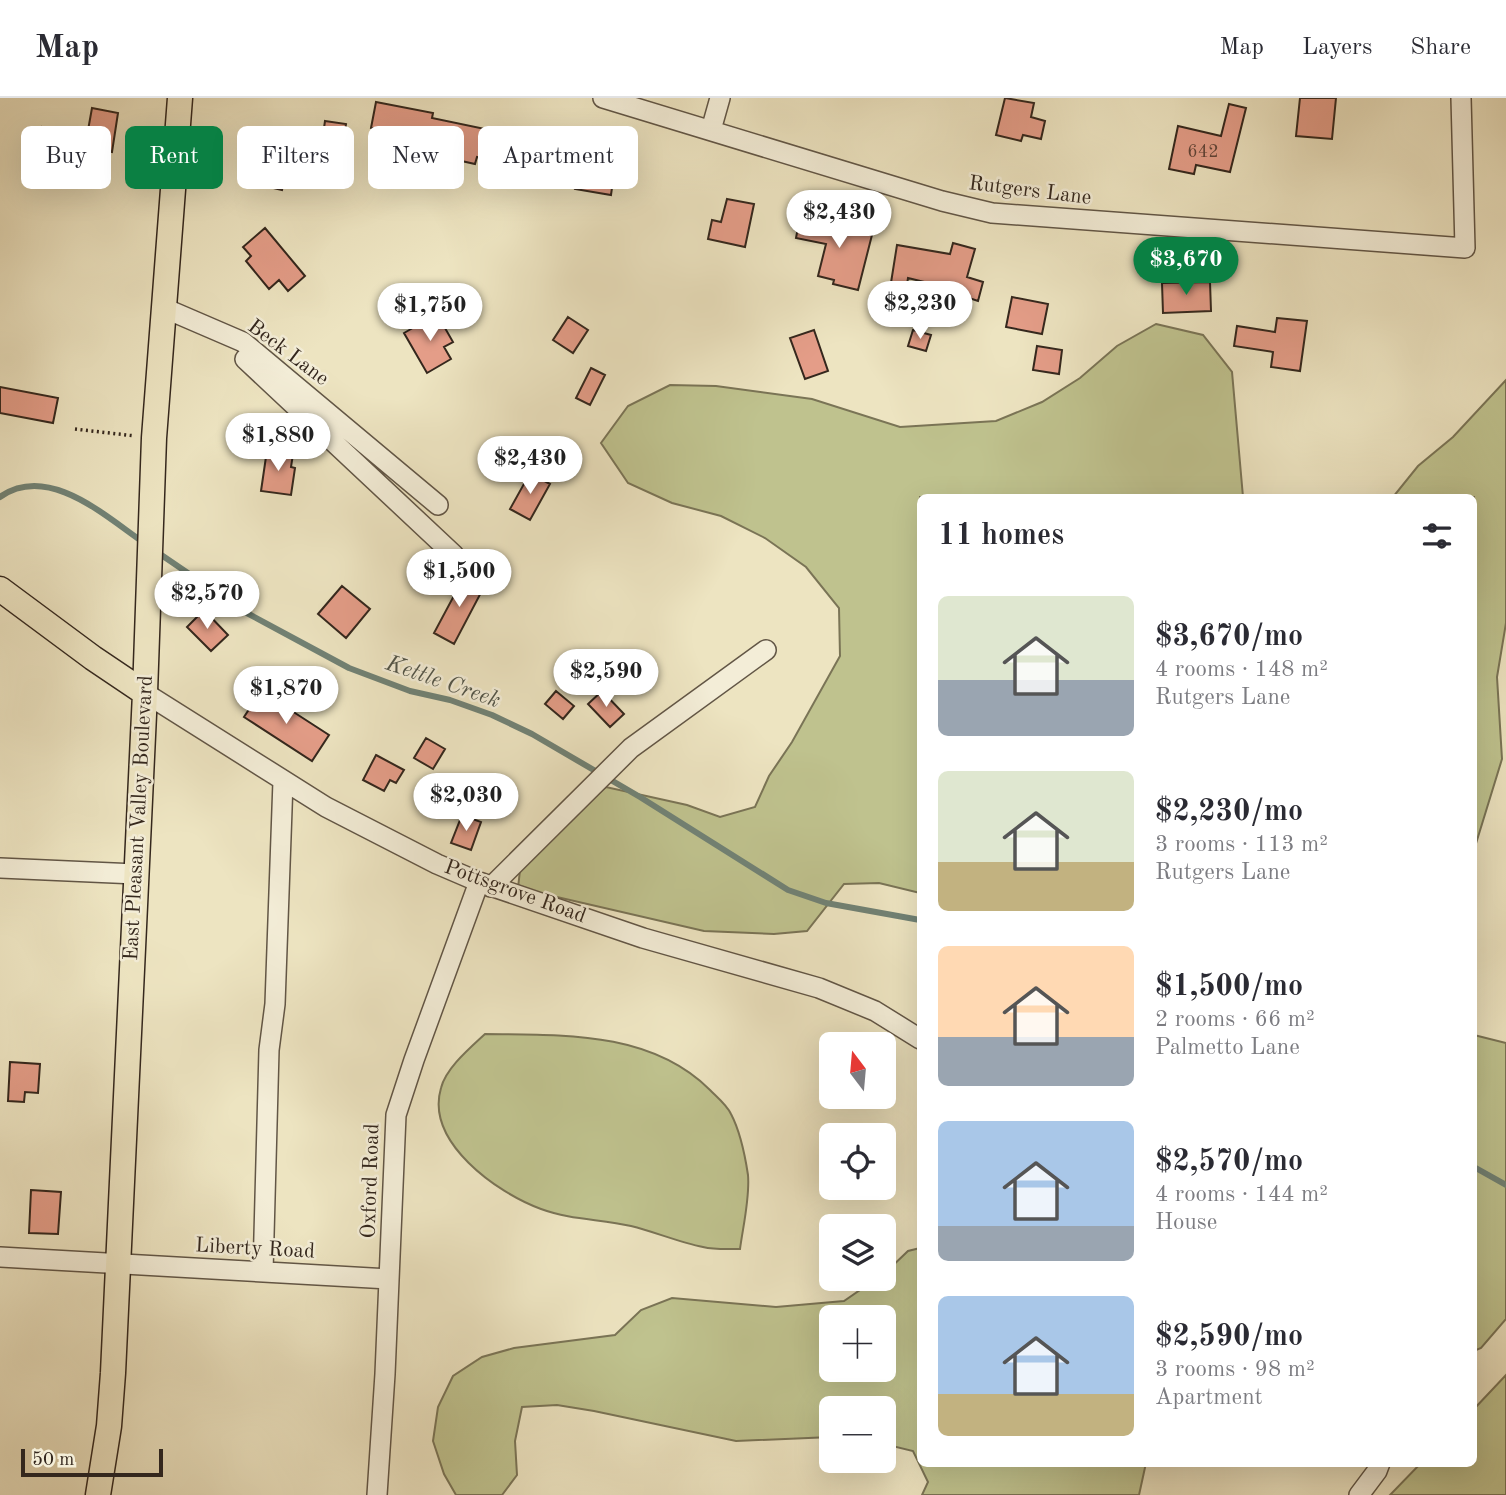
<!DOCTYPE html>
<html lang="en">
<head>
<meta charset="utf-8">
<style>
	:root { --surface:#fff; --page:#f2f2f3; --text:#2b2b33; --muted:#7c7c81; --line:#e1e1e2; --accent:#0b8043 }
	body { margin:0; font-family:"Old Standard TT",serif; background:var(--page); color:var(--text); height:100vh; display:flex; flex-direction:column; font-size:26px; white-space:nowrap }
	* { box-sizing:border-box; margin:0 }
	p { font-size:23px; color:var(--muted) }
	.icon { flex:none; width:38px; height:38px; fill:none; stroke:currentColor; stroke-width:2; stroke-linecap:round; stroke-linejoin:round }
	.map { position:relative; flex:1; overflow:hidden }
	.drawer { position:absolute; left:917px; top:396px; width:560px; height:973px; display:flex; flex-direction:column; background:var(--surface); border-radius:10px; box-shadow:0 7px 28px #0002 }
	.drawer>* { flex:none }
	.hud { position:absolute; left:21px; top:28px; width:665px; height:63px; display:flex; gap:14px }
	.needle { width:46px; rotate:344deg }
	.buttons { position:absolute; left:819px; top:934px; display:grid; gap:14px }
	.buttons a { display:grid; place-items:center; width:77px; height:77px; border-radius:10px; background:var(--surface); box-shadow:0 7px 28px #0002; font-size:35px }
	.scale { position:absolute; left:21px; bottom:18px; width:142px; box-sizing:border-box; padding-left:7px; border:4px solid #34271d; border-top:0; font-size:19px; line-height:24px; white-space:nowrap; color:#34271d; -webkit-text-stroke:5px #f3edd7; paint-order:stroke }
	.price { position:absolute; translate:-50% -60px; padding:0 16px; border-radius:24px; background:#fff; color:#222; font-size:23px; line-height:46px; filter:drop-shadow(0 2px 4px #0008) }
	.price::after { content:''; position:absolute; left:50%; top:42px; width:21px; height:16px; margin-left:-10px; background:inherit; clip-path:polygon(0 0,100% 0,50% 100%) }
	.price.on { background:var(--accent); color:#fff }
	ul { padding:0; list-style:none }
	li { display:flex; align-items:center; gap:21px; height:175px; padding:0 21px }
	li span { display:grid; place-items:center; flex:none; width:196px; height:140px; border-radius:10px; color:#555 }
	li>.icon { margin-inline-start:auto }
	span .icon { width:84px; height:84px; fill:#fffc; stroke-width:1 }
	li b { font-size:30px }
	h2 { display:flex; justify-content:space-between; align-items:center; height:84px; padding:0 21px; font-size:30px }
	.chip { padding:0 24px; border-radius:10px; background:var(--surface); box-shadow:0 7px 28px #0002; font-size:24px; line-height:63px }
	.chip.on { background:var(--accent); color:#fff }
	header { display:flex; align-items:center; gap:42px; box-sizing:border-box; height:98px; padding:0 35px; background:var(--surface); border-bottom:2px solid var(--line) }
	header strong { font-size:33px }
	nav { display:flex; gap:38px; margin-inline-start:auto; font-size:24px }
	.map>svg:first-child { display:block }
</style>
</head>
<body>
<header>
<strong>Map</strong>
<nav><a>Map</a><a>Layers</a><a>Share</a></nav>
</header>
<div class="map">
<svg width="1506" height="1397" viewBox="0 0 1506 1397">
	<rect width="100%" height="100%" fill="#ede4c1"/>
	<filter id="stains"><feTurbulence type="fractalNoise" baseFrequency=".00286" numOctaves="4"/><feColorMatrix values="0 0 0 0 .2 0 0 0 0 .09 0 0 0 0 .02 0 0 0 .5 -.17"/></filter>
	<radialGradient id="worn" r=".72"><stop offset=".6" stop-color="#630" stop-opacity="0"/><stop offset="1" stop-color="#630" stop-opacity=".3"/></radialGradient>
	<path fill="#bfc28e" stroke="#7a7456" stroke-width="2" fill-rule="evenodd" d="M1156 226 1203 237 1232 274 1243 399H920V795L879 785 844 786 807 833 774 836 704 833 518 790 522 755 606 689 687 707 720 719 755 709 769 678 792 644 840 558 839 510 806 469 765 440 721 418 672 405 628 385 601 345 628 308 670 287 716 288 812 301 900 329 996 323 1042 304 1080 280 1117 248Z
		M1506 282V525L1497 579 1502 661 1474 752V399H1393L1418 368 1453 339Z
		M485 936C563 937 651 933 710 992 717 999 727 1007 731 1016 741 1035 745 1057 748 1077 750 1100 743 1128 740 1151 728 1151 715 1152 703 1149 679 1144 655 1134 631 1128 601 1121 571 1122 541 1111 497 1095 425 1044 441 990 446 970 470 950 485 936Z
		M1474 937 1506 945V1221L1481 1250 1474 1253Z
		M920 1150V1365H1146L1139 1397H922L928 1384 913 1353 884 1346V1311H831V1339L736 1343 594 1313 557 1307 522 1309 515 1343 517 1377 502 1397H456L444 1376 433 1343 438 1309 453 1278 482 1259 514 1250 615 1237 641 1212 672 1200 776 1209 844 1203 876 1181H884V1176L908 1153ZM831 1220H884V1272H831Z
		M1506 1277V1397H1390L1421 1365H1474V1311Z"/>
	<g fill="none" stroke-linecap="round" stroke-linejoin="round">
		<path stroke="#718275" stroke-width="6" d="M0 399C48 365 105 418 143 444
			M157 454 245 514 349 570 410 593 450 602 492 617 532 636 640 699 788 792 826 805 920 822
			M1474 1069 1506 1087"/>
	</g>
	<path fill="#e49d88" stroke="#34271d" stroke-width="2" d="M1005 0 1034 5 1031 19 1045 23 1041 41 1023 37 1021 43 996 37Z
		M1300 0H1336L1332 41 1296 38Z
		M376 4 433 15 432 20 514 37 510 59 499 57 498 63 477 59 475 66 457 62 459 53 448 50 449 47 407 39 405 48 387 45 389 33 371 30Z
		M1229 6 1246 10 1230 74 1196 67 1194 76 1169 71 1178 28 1221 38Z
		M92 10 118 15 112 54 85 49Z
		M325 23 346 26 343 46 322 44Z
		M42 29 57 32 54 48 39 45Z
		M256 48 290 55 282 92 248 84Z
		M580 62 615 68 611 97 575 91Z
		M727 101 754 106 745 149 708 141 712 122 721 124Z
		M800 119 873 133 858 192 833 186 834 182 818 178 826 146 796 140Z
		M265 130 305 178 288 193 279 182 269 191 246 163 251 158 243 149Z
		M953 145 975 151 967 179 983 184 978 203 960 197 961 193 908 180 906 193 890 191 897 147 950 156Z
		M1210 184 1211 213 1163 215 1162 185Z
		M1012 199 1048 206 1042 236 1006 229Z
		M437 216 453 244 444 249 451 261 427 275 404 235Z
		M568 219 588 232 573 255 553 242Z
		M1277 220 1307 223 1300 273 1271 269 1273 254 1234 248 1237 228 1275 234Z
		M814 232 828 273 805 281 790 240Z
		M913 232 931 237 926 253 908 248Z
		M1037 248 1062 252 1059 276 1033 272Z
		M591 270 605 277 590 307 576 300Z
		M0 289 58 300 53 325 0 315Z
		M267 352 293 356 291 369 295 370 291 397 261 393Z
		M530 375 550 386 530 422 510 411Z
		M465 477 485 487 454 546 434 535Z
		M342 488 370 511 346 540 318 516Z
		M204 512 228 537 211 553 187 529Z
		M261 593 329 637 312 663 244 619Z
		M556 593 574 608 563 621 545 606Z
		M602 593 624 616 610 629 588 606Z
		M426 640 445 651 433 671 414 660Z
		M376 657 404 672 396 685 390 682 384 693 363 682Z
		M462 717 481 724 471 752 451 745Z
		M10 964 40 966 38 995 25 994 24 1004 8 1003Z
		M31 1092 61 1094 58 1136 29 1135Z"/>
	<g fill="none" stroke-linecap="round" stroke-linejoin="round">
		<g stroke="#625646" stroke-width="22">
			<path id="minor" d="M603 0 942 103 992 115 1465 150 1461 0
				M711 32 720 0
				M164 210 243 244 438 407
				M245 261 454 457
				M145 595 326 709 437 766 479 784 643 840 819 890 875 913 920 941
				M0 770 136 776
				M491 789 631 650 766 552
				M0 1159 389 1181
				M263 1174 269 952 275 906 283 683
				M377 1397 385 1276 396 1017 414 962 479 784
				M1359 1397 1377 1373 1380 1365"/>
		</g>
		<g stroke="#34271d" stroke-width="27">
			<path id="major" d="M0 491 93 560 145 595
				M98 1397 109 1328 113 1275 145 595 154 340 180 0"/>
		</g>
		<path stroke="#34271d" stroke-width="3.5" stroke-dasharray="2 3.5" stroke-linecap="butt" d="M75 331 135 338"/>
		<use href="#minor" stroke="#f3edd7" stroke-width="19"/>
		<use href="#major" stroke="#ede4c1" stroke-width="24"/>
	</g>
	<g text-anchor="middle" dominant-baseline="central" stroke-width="5" stroke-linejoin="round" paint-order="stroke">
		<g font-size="18" fill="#604438">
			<text x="1203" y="54">642</text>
		</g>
		<g font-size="21" fill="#34271d" stroke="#f3edd7">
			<text transform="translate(1030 93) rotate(7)">Rutgers Lane</text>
			<text transform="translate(288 255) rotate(37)">Beck Lane</text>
			<text transform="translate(139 720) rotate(-87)">East Pleasant Valley Boulevard</text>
			<text transform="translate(515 794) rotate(20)">Pottsgrove Road</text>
			<text transform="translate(371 1083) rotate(-88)">Oxford Road</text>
			<text transform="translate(255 1151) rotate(3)">Liberty Road</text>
		</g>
		<g font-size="23" font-style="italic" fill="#525549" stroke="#f3edd7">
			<text transform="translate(443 584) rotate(19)">Kettle Creek</text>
		</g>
	</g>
	<rect width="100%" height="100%" filter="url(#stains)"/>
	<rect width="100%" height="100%" fill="url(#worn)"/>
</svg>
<div class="buttons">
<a><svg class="needle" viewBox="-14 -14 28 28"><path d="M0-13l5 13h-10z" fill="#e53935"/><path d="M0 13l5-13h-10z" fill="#7c7c81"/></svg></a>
<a><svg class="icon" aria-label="locate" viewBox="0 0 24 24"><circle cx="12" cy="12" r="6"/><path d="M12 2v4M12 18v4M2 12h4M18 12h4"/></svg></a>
<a><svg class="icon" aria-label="layers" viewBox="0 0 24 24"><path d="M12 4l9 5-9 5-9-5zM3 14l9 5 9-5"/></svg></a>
<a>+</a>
<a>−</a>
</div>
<div class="scale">50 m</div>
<b class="price" style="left:839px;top:152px">$2,430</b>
<b class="price on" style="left:1186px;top:199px">$3,670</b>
<b class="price" style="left:920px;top:243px">$2,230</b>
<b class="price" style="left:430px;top:245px">$1,750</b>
<b class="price" style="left:278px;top:375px">$1,880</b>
<b class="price" style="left:530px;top:398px">$2,430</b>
<b class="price" style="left:459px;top:511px">$1,500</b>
<b class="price" style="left:207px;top:533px">$2,570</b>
<b class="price" style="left:606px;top:611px">$2,590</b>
<b class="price" style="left:286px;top:628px">$1,870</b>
<b class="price" style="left:466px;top:735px">$2,030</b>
<div class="hud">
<a class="chip">Buy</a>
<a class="chip on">Rent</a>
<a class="chip">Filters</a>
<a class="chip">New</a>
<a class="chip">Apartment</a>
</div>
<section class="drawer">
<h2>11 homes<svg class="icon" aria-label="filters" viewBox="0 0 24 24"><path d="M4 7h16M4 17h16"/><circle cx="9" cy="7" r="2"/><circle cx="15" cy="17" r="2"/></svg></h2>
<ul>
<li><span style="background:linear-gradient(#dfe7d0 60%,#9aa5b1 0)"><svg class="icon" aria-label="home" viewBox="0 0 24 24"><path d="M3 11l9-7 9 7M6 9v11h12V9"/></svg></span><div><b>$3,670/mo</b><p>4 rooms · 148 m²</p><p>Rutgers Lane</p></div></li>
<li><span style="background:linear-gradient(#dfe7d0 65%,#c2b280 0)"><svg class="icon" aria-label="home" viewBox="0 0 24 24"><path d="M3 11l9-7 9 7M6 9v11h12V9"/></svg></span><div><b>$2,230/mo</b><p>3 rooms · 113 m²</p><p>Rutgers Lane</p></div></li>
<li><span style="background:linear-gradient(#ffd9b3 65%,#9aa5b1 0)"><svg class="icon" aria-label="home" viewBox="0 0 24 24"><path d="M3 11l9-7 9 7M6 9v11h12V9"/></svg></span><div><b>$1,500/mo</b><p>2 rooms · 66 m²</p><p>Palmetto Lane</p></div></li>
<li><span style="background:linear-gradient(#a9c7e8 75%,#9aa5b1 0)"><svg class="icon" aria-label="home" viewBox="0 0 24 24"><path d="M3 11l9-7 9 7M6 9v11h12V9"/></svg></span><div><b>$2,570/mo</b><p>4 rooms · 144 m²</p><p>House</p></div></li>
<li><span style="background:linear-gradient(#a9c7e8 70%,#c2b280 0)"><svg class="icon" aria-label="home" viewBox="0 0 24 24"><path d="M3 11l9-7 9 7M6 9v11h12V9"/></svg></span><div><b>$2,590/mo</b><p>3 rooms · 98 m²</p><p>Apartment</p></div></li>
</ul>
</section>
</div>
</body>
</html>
